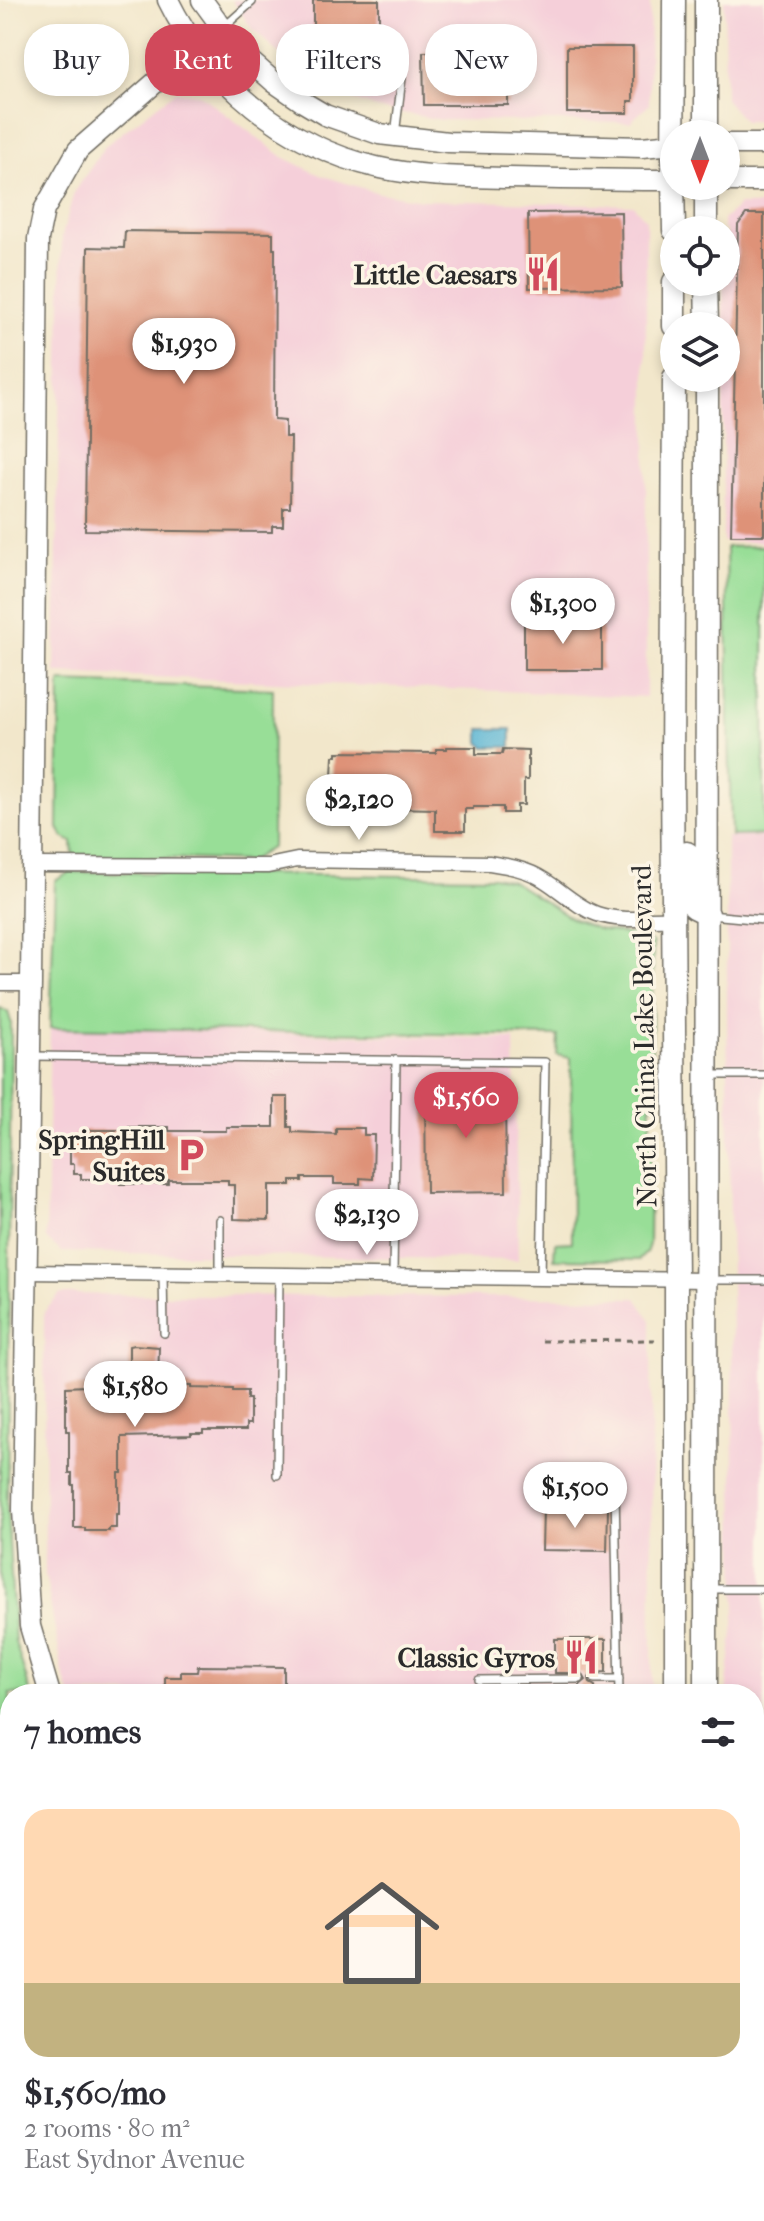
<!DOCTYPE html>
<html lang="en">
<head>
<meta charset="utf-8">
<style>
	:root { --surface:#fff; --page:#f7f7f7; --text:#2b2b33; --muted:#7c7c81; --line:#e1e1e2; --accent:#d1495b }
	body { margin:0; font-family:"IM FELL French Canon",serif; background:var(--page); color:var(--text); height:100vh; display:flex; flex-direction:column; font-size:30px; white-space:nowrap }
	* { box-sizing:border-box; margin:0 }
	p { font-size:26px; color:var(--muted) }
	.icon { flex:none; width:44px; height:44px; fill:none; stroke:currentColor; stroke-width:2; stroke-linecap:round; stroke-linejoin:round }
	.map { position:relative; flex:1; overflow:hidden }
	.panel { position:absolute; left:0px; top:1684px; width:764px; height:538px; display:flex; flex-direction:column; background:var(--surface); border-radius:32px 32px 0 0; box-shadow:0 4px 12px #0003 }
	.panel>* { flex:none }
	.top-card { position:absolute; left:24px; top:24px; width:716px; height:72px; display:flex; gap:16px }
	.needle { width:52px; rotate:180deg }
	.fabs { position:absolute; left:660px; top:120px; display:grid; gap:16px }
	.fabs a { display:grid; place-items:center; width:80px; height:80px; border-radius:50%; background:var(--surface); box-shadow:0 4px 12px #0003; font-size:40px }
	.price { position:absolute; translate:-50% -68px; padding:0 18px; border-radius:28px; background:#fff; color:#222; font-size:26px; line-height:52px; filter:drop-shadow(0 2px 4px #0008) }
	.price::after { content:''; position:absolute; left:50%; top:48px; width:24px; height:18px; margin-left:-12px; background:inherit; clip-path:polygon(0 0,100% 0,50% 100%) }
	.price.on { background:var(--accent); color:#fff }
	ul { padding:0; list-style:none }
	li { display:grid; align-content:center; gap:16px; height:424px; padding:0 24px }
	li+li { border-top:2px solid var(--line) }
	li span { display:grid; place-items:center; height:248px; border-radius:24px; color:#555 }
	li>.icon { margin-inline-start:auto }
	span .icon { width:144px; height:144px; fill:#fffc; stroke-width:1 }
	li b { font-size:34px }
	h2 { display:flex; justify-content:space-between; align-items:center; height:96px; padding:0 24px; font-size:34px }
	.chip { padding:0 28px; border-radius:32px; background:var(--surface); box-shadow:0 4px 12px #0003; font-size:28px; line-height:72px }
	.chip.on { background:var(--accent); color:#fff }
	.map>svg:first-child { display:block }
</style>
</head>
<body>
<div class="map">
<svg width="764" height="2221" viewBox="0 0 764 2221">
	<rect width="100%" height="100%" fill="#fcf5e5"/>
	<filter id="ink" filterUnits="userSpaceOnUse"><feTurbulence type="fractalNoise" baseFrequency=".0125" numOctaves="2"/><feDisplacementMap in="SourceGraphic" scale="16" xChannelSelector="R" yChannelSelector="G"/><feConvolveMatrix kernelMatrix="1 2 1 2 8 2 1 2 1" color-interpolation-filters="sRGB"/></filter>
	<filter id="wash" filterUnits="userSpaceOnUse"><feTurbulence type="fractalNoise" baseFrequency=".006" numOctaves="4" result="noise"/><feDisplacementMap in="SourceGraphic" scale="32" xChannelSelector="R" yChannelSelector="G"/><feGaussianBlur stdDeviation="1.8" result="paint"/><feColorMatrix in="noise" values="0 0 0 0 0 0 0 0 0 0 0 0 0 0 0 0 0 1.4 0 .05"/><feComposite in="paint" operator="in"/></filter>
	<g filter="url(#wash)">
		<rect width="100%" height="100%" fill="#f2e7cb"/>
		<path fill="#f5cfd9" d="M232 0H650L649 105 630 122 442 120 380 109 349 98 316 81 283 57 252 29Z
			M724 0H764V121H744L725 99Z
			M176 91 199 94 283 157 320 175 379 193 422 200 633 205 646 220V697L55 673 62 236 74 192 106 145Z
			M739 205H764V542H723V378H726V326H723V282H726V230H723V220Z
			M764 836V2203H754V1694H726L736 1606 727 1013V837Z
			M50 1028 514 1039 518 1260 62 1252 46 1239Z
			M60 1294 636 1298 651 1320 652 1694H70L63 1673 45 1574 44 1312Z"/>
		<path fill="#98de97" stroke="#628461" stroke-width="2" d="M764 546V835L731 836 726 547Z
			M60 682 273 689 272 847 250 861 73 855 72 842 63 837 58 828Z
			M70 872 494 877 512 881 574 920 598 929 644 937 653 944 649 1244 646 1253 639 1260 554 1259 555 1243 572 1242 571 1058 557 1055 558 1036 50 1028 55 881Z
			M0 1008 8 1012 11 1022 7 1509 15 1642 31 1694H10V2212H254L251 2221H0Z"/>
		<path fill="#54b3d3" stroke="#406f7f" stroke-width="2" d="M480 729H511V747H484L480 742Z"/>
		<g id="blocks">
			<path fill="#de9278" d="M313 0H379V38L313 37Z
				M567 47H633V101H628V113H567Z
				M423 52H508V105H424Z
				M621 212 622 287 529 288 528 213Z
				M746 214H764V535H731L738 225Z
				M125 231 273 233V249H275L274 420 285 421V437H291L290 508H283V526H272V532L85 530 88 247 124 248Z
				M524 622H602V670H524Z
				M447 747H476V754H502L503 749 528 750V780H524V805H517V813H503V807H473V809H465V831H435V809L347 807 348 780 336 779V776H332L333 756H337V752L436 753V749H447Z
				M505 1088 506 1192 426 1193 425 1089Z
				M274 1097H288V1127H292V1132L336 1134V1128H364V1135H374L373 1179 360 1178V1184H334V1178H302V1181H291V1185H269V1220L234 1219V1185H228V1180H168V1184H120V1179H81V1174H74V1164H70V1144H74V1135H84V1130H122V1127H169V1131H226V1127H274Z
				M134 1345 159 1347 158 1382H165V1385L191 1386V1388L233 1389V1391H247V1399H250V1424H246V1430H203V1433H191V1435L122 1437V1473H119V1514H116V1528H109V1531H85V1528H74V1485H72V1473H69V1431H66V1387L126 1384V1382H129V1346Z
				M543 1508 608 1509 607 1551 542 1550Z
				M555 1639H606V1672L592 1673 589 1678 590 1683 595 1686V1689H580V1685L586 1680 582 1673H555Z
				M198 1666 284 1667V1694H165V1677H181V1672H197Z"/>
		</g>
	</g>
	<g filter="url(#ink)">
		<use href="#blocks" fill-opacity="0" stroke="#716d63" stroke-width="2"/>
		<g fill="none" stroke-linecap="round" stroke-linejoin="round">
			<g stroke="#716d63" stroke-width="10">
				<path id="lane" d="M224 27 252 2
					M395 135 402 78
					M710 915 764 920
					M32 1056 545 1062 541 1278
					M710 1075H764
					M220 1220V1274
					M163 1273 164 1333
					M393 1276 396 1060
					M710 1280H764
					M277 1475 279 1275
					M609 1480 615 1490 619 1694
					M708 1589H764
					M595 1679H619
					M479 1680 580 1679
					M754 2031H764"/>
			</g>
			<g stroke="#716d63" stroke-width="17">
				<path id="street" d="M196 47 222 28
					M31 865 268 866 297 860 489 863C508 866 528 869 544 880 562 891 577 907 597 914 621 922 648 918 673 919
					M0 983H31
					M26 1272 708 1280"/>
			</g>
			<g stroke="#716d63" stroke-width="23">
				<path id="secondary" d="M168 0C208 82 286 146 376 167 419 177 465 177 509 178 564 179 619 180 674 180
					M202 0 240 52 274 82 303 102 325 115 379 134 448 142 642 147 674 144
					M726 144H764
					M726 181H764
					M50 1694 30 1626 23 1510 31 983 38 239 44 210 78 150 196 47
					M364 2212 388 2221
					M443 2212C498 2221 555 2218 610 2217 630 2217 668 2213 684 2221
					M271 2221 276 2212"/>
			</g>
			<g stroke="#716d63" stroke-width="25">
				<path id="primary" d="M674 0 673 180 674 230
					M706 134V0
					M706 230V186
					M706 282 707 326
					M674 326V282
					M674 378 672 775 676 1280V1694
					M687 853 691 900 694 907 708 914
					M706 1694 707 378
					M678 2212V2221
					M708 2212V2221"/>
			</g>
			<path stroke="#716d63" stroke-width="3" stroke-dasharray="6 6" stroke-linecap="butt" d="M542 1341 655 1340"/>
			<use href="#lane" stroke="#fff" stroke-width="7"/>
			<use href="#street" stroke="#fff" stroke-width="14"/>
			<use href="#secondary" stroke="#fff" stroke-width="20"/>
			<use href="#primary" stroke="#fff" stroke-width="22"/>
		</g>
	</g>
	<defs>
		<g id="restaurant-bare" transform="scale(2.76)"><path d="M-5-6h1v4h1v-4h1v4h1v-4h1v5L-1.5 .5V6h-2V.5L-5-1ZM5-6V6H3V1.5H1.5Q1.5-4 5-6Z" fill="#d1495b" stroke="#fcf5e5" stroke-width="2.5" paint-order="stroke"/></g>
		<g id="parking-bare" transform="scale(2.76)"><path d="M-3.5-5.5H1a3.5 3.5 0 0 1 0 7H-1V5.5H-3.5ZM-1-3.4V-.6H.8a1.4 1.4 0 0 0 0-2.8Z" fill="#d1495b" stroke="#fcf5e5" stroke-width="2.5" paint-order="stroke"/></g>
	</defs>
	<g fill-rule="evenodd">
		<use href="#restaurant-bare" x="543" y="274"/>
		<use href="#parking-bare" x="191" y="1155"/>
		<use href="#restaurant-bare" x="581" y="1657"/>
	</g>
	<g text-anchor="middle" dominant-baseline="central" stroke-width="7" stroke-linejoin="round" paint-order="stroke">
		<g font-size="28" font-weight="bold" fill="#2b2b2b" stroke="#fcf5e5" text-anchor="end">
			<text x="517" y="274">Little Caesars</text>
			<text x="165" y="1139">SpringHill<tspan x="165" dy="32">Suites</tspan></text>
			<text x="555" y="1657">Classic Gyros</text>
		</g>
		<g font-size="28" fill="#2b2b2b" stroke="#fcf5e5">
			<text transform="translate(644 1036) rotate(-91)">North China Lake Boulevard</text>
		</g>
	</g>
</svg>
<div class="fabs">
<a><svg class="needle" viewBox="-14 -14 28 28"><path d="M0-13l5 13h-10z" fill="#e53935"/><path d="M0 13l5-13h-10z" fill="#7c7c81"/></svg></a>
<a><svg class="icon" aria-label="locate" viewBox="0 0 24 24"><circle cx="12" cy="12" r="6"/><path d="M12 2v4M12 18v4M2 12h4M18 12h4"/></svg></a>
<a><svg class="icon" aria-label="layers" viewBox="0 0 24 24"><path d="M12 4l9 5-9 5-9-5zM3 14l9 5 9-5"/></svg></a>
</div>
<b class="price" style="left:184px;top:386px">$1,930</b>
<b class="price" style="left:563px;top:646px">$1,300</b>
<b class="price" style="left:359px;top:842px">$2,120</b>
<b class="price on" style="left:466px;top:1140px">$1,560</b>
<b class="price" style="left:367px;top:1257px">$2,130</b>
<b class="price" style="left:135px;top:1429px">$1,580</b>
<b class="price" style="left:575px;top:1530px">$1,500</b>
<div class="top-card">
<a class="chip">Buy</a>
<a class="chip on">Rent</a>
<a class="chip">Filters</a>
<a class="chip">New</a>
</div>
<section class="panel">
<h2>7 homes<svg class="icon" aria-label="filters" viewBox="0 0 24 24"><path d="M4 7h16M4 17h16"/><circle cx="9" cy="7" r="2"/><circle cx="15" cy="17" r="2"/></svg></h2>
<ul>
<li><span style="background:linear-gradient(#ffd9b3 70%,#c2b280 0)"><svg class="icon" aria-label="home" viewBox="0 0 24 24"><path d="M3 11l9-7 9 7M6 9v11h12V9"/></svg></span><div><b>$1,560/mo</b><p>2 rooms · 80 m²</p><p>East Sydnor Avenue</p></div></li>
</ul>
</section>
</div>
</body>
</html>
